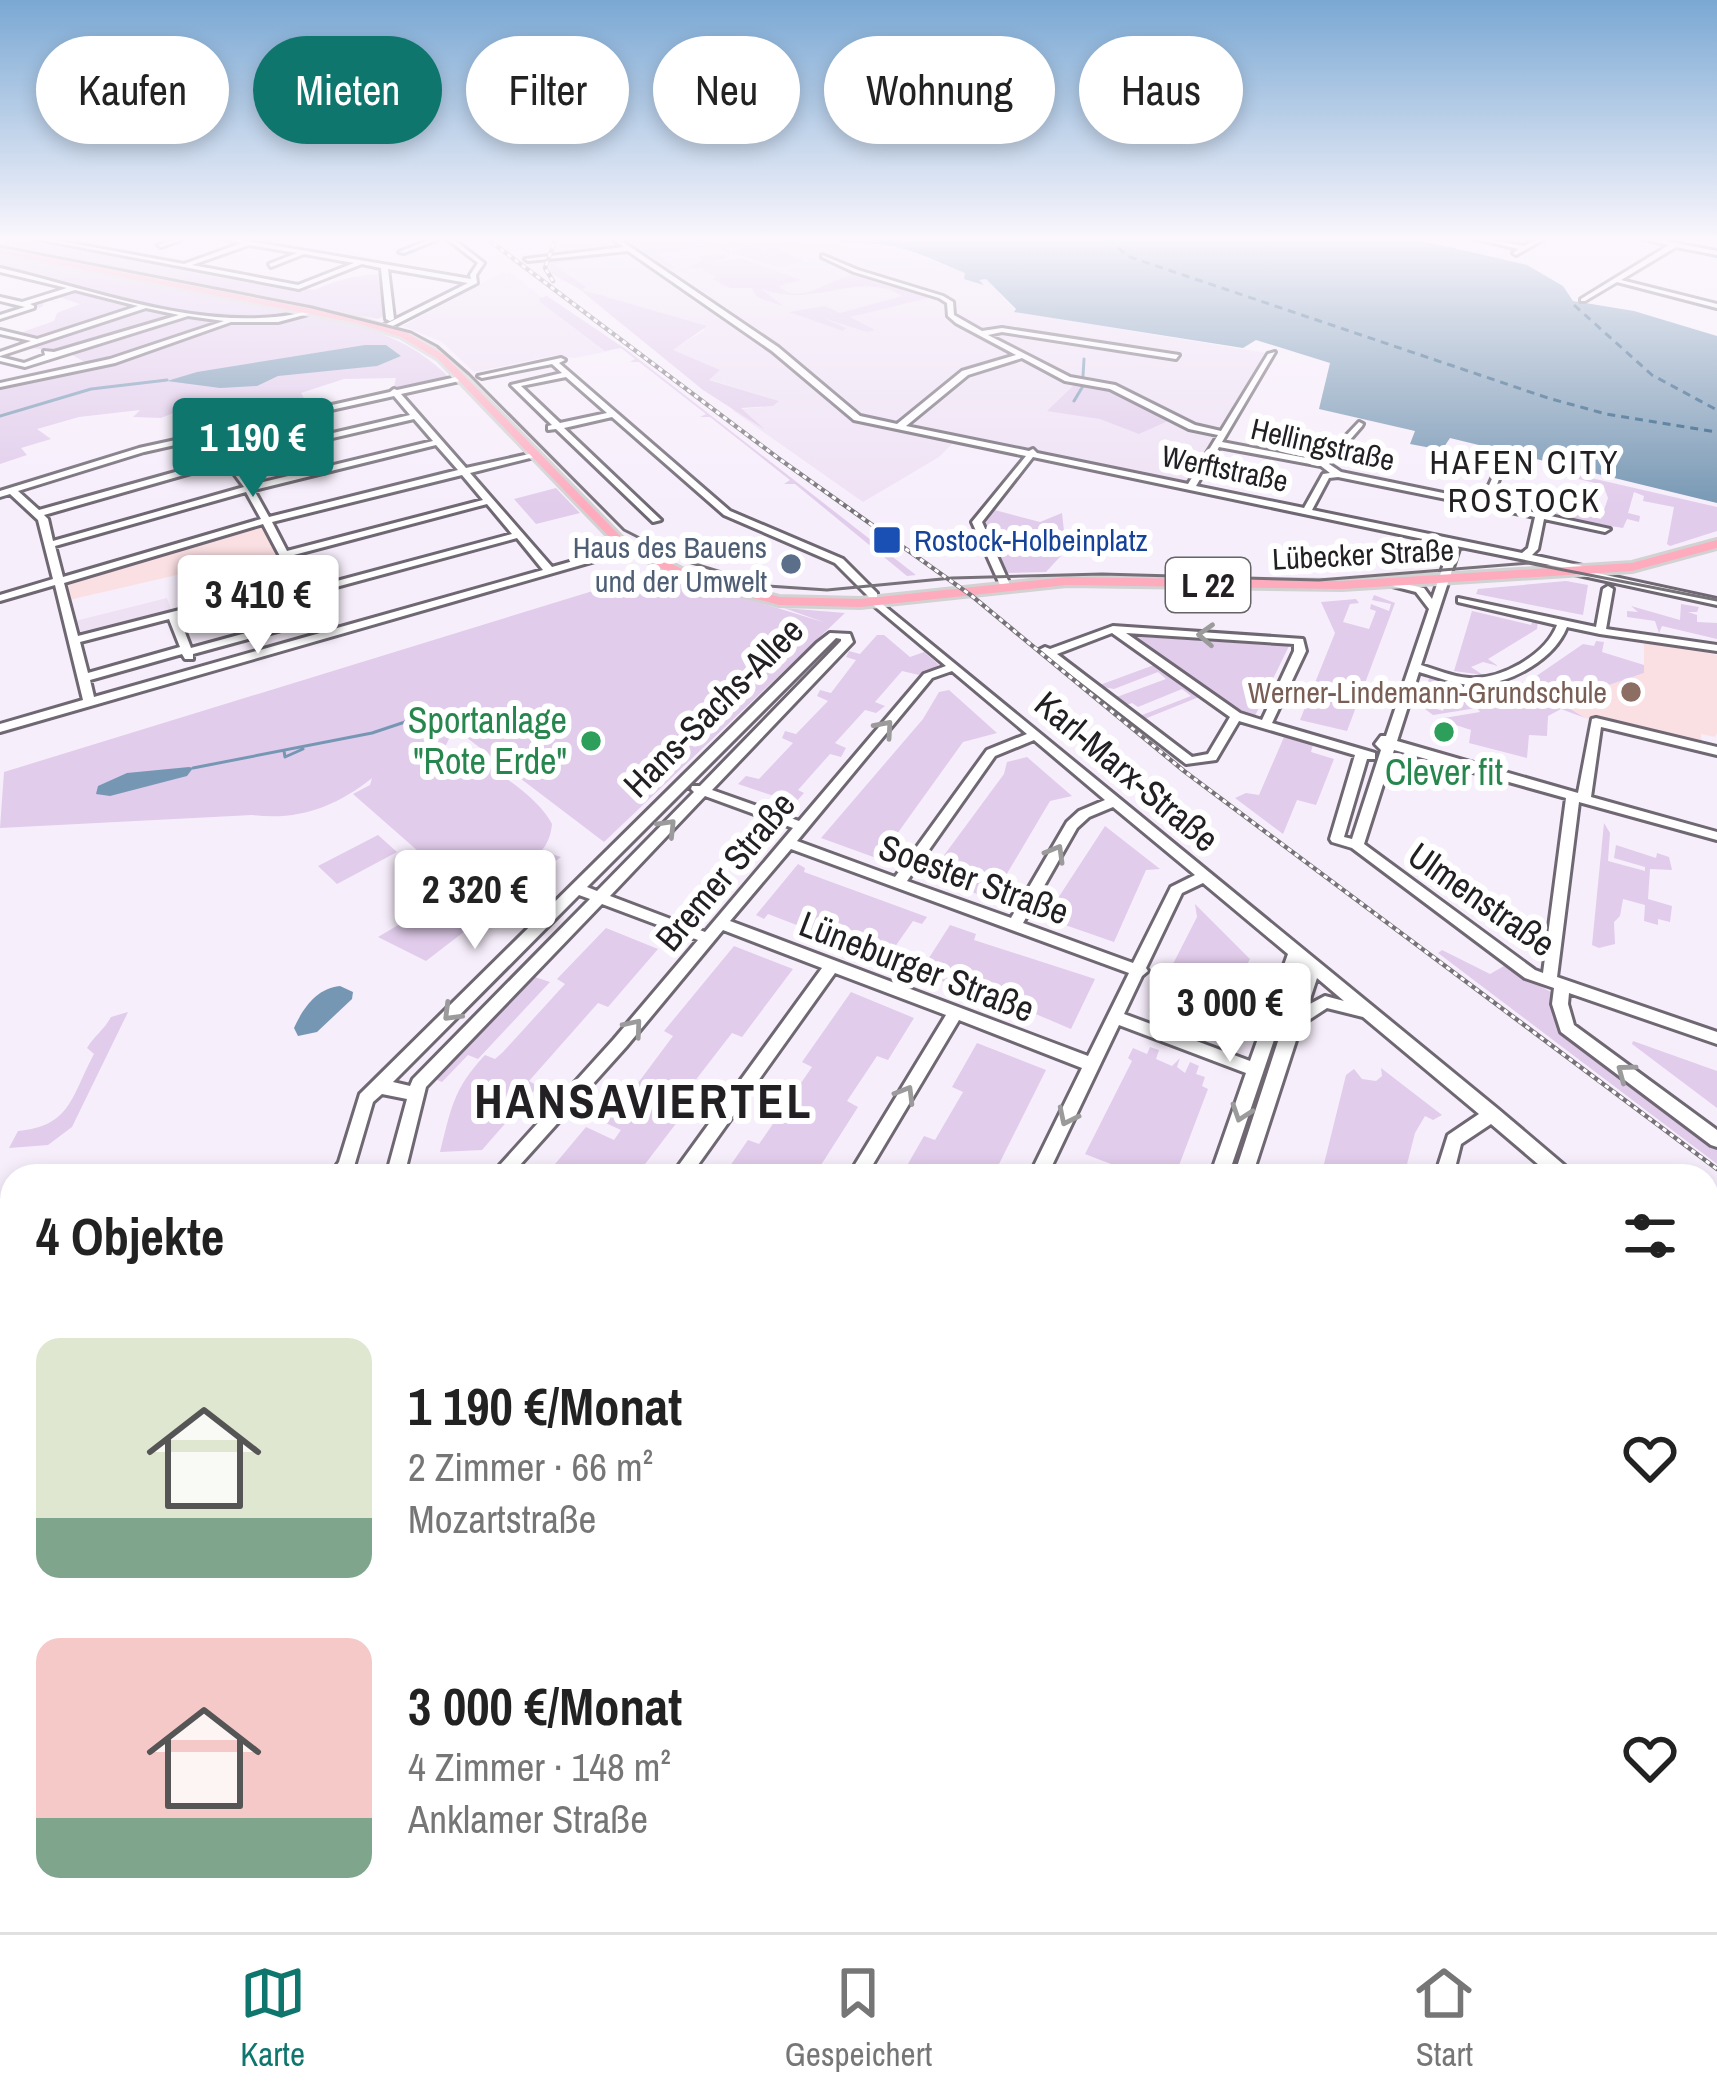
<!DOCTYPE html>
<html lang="de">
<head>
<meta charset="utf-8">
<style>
	:root { --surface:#fff; --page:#f2f2f2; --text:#222; --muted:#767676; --line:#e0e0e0; --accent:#0f766e }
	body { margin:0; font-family:"Archivo Narrow",sans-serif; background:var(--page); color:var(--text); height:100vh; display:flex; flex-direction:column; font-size:45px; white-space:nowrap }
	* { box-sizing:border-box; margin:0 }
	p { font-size:39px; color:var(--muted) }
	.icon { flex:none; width:66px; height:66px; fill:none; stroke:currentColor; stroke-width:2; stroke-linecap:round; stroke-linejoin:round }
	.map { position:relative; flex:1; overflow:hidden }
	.side { position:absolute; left:0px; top:1164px; width:1719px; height:768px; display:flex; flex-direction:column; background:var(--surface); border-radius:36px 36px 0 0; box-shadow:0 6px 18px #0003 }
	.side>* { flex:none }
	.top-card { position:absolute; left:36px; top:36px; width:1647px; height:108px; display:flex; gap:24px }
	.price { position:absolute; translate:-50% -102px; padding:0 27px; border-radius:12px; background:#fff; color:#222; font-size:39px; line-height:78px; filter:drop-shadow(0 3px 6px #0008) }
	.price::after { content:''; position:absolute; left:50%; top:72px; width:36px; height:27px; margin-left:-18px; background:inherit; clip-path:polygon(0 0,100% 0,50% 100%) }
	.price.selected { background:var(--accent); color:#fff }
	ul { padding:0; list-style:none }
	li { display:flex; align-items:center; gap:36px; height:300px; padding:0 36px }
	li span { display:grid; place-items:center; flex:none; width:336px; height:240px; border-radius:24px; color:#555 }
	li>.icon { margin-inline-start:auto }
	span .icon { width:144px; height:144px; fill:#fffc; stroke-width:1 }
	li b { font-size:51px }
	h2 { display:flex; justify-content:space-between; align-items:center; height:144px; padding:0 36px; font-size:51px }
	.pill { padding:0 42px; border-radius:54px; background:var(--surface); box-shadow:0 6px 18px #0003; font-size:42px; line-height:108px }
	.pill.selected { background:var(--accent); color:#fff }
	.tabs { display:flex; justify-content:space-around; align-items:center; height:168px; border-top:3px solid var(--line); background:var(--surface); font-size:33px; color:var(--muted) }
	.tabs a { display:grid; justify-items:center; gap:6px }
	.tabs .selected { color:var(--accent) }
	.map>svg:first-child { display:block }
</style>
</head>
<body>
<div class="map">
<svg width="1717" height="1932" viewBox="0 0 1717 1932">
	<rect width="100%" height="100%" fill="#f7eefb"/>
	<path fill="#eee1f4" d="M558 238H774L785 244 827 238 851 248 895 250 986 279 1016 312 1272 354 1191 486 958 438 939 457 863 502 732 410 773 406 778 401 708 379 719 370 672 350 705 330 579 289 549 263Z
		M501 273H511L609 351 574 358 557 355 474 372 442 342 403 326Z
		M167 598 173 615 76 640 71 622Z"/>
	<path fill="#fbe0e3" d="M267 524 298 583 182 613 178 601 198 596 190 572 69 600 65 581Z
		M1644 639 1717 655V733L1715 737 1701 734 1702 745 1585 718 1541 693 1570 680 1594 690 1644 673Z"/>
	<path fill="#f9e3d6" d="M1707 1494 1717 1498V1932H539L541 1920H1707Z"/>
	<path fill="#e1cceb" d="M0 238H35L314 290C337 280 351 276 378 274L384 316 378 319 56 255 6 244Z
		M623 238H707L731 252 739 249 720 238C750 238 749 250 783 244L774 238H827L778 249 803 261 779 267 710 246 658 254 673 267 696 259 670 269Z
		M619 251 622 254 553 264 586 287 582 290 707 326 673 350 720 370 709 380 779 401 773 406 741 408 765 430 703 390 579 289 549 272 551 255Z
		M0 253 271 308 304 313C213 336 92 288 0 269Z
		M724 255 728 257 709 263 743 259 801 280 779 286C801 308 833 275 860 274 873 273 919 292 936 296L850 317 875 330 867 332 823 318 846 328 843 331 789 312 825 306 840 313 903 296C854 269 814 311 760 288L783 306 757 297 752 288H730L712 279 716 277 701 268H687L703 260 698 256Z
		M74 290 146 305 95 324 151 306 226 321 90 365 67 352 22 347 44 339 20 333 54 321 57 313 80 304 56 296 50 300 63 303 45 300 42 307 28 310 36 306 30 304Z
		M547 296 627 350 916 575 907 576 795 484H784L790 480 710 417H700L706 414 639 362H630L635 359 621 348 605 351 540 302 539 298Z
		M309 316C366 326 409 337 451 379L393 391 396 378 344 379 301 393 305 400 339 402 244 423 232 409 186 408 161 418 133 417 140 410 79 417 37 429 51 439 21 448 27 455 0 464V387L113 363 228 323Z
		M1075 384 1105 388 1170 420 1139 434 1100 419 1047 411Z
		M1552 469 1717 507V531L1670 546 1667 544 1674 507 1643 501 1644 496 1634 492 1628 513 1640 516 1639 522 1627 519 1623 528 1550 516 1553 508 1601 519 1608 498 1603 485 1554 473 1549 478Z
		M556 488 580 513 536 524 514 499Z
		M991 509 1040 522 1062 513 1064 531 990 539 983 525Z
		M1047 541 1070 546 1046 572 1007 573 997 554 1037 551Z
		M658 571 826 623 784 608 845 613 604 842 454 728 446 745 435 749C470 750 536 792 552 824 548 873 492 870 459 887L353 794 370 785 372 778C336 807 297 821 252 815L0 828 4 772Z
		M1566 581 1588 585 1583 615 1476 594 1478 589Z
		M1374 595 1395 603 1347 731 1300 720 1335 633 1321 602 1356 599 1359 603 1350 604 1343 622 1369 629 1376 611 1370 609 1371 604 1389 611 1391 604 1372 600Z
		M1681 604 1699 607 1697 612H1688L1697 615V622L1717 623V639L1662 626 1659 633 1655 621 1627 617V611L1638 612 1631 606 1680 620Z
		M1472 611 1531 625 1533 620 1538 621 1537 629 1488 659 1498 666 1483 662 1471 667 1483 675 1454 671Z
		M877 635H884L910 657 924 652 939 665 919 675 902 671 875 702 885 706 876 713 865 710 835 743 846 748 841 757 830 754 798 790 804 793 795 803 738 784 746 776 759 779 793 743 782 738 785 731 796 734 828 701 817 696 820 690 831 693 856 660 846 657 849 651 860 654Z
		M1131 636 1289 646 1253 720 1240 716Z
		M1596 641 1604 642 1602 652 1644 665V673L1594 690 1570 680 1543 692 1585 718 1561 709 1548 716 1547 736 1529 735 1527 758 1469 743 1471 730 1438 719 1480 712 1477 708 1433 715 1421 706 1430 675 1455 679 1454 686 1441 678 1431 707 1443 711 1449 691 1486 698 1523 682 1546 689 1532 679 1583 644 1594 646Z
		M1154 665 1199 697 1142 720 1137 717 1191 696 1182 689 1138 707 1132 703 1124 706 1114 698 1166 679 1158 672 1114 689 1097 686Z
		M949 690 997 733 963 742 879 859 821 838 923 719 939 692Z
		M1284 737 1313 745 1311 752 1334 759 1316 805 1297 800 1283 834 1235 798 1246 793 1259 795Z
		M1027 757 1072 796 1050 801 992 899 928 877 1004 774 1007 762Z
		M1604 823 1610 833 1608 861 1645 871V867L1614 858 1616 845 1656 858 1657 853 1669 857 1672 870 1650 869 1648 899 1672 906 1670 922 1658 919V925L1644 921 1645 905 1623 899 1620 916 1614 922 1615 944 1599 948 1592 945Z
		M1105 826 1160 869 1146 870 1114 942 1045 918Z
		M378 835 397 852 337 884 318 866Z
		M548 853 561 857 426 961 378 937 442 899 522 870Z
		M798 864 805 868 804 872 927 917 922 924 913 921 892 951 901 955 896 963 768 914 764 919 756 915Z
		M1195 904 1250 959 1235 986 1239 988 1220 1037 1214 1034 1215 1028 1159 1008 1156 1013 1149 1011 1197 917Z
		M950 925 976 934 974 940 1095 979 1071 1029 951 978 947 983 920 972Z
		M606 928 658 949 608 1007 598 1003 529 1081 538 1086 482 1150 440 1152C451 1109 453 1089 485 1055L495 1059 503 1052 565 984 557 979Z
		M734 946 793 969 742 1037 732 1033 674 1108 684 1113 636 1176H545L586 1127 614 1140 621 1130 601 1121 635 1087 673 1036 664 1031Z
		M1442 950 1490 974 1504 966 1558 996 1565 1030 1717 1144V1164L1438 953Z
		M532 976 550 982 478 1059 468 1055 442 1082 433 1078Z
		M851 992 914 1018 888 1060 877 1056 847 1101 858 1107 814 1176H723L748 1140 759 1144 812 1067 802 1062Z
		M128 1012 72 1127 48 1145 9 1148 18 1131C71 1126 71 1097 94 1054L87 1048C94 1036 104 1030 111 1017Z
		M1633 1041 1717 1071V1108L1632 1044Z
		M977 1043 1046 1070 993 1176H901L924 1136 935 1140 963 1092 952 1087Z
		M1150 1047 1159 1050 1156 1059 1172 1066 1180 1058 1177 1067 1185 1073 1190 1062 1199 1066 1196 1074 1205 1077 1202 1086 1208 1089 1175 1176H1142L1085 1154 1132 1061 1128 1058 1133 1048 1147 1054Z
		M1381 1068 1442 1115 1433 1120 1425 1116 1415 1133 1404 1176H1321L1346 1075 1354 1069 1362 1079 1376 1081 1382 1076Z
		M0 1356H12V1550L9 1557 0 1558Z
		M12 1713V1920L375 1923 367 1932H0V1751Z
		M1288 1920H1407L1427 1932H1285Z"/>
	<path fill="#7697b3" d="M825 238H1410L1527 265 1563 286 1573 301 1634 311 1717 336V503L1450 438 1442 450 1410 444 1415 431 1319 409 1330 363 1256 340 1243 348 1014 312 1016 309 986 279 979 280 984 285 964 279 965 273C940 263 918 251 892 246 868 241 849 247 825 238Z
		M365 345H386L401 356 377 366 278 376 257 386 220 388 167 381 197 372Z
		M189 767 193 768 187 776 110 796 96 794 98 786 127 773Z
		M340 986 353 992 352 999 317 1032 298 1036 294 1028C303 1008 317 988 340 986Z"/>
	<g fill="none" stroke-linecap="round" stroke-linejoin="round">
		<path stroke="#7697b3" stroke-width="3" d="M1083 376 1084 359
			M1074 401 1083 386
			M0 416 91 389 167 380
			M284 751 285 757 303 749
			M193 768 372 733 414 719"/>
		<path stroke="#1d5179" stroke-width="3" stroke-dasharray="8 6" stroke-linecap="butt" d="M1108 238 1127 256 1548 398 1606 414 1717 432
			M1574 305 1652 375 1717 410"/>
		<g stroke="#6f6873" stroke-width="6">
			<path id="minor" d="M32 238H43L184 264 242 243 219 238H230L471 279 470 275 478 263 446 238H452L484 263 476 275 477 283 385 330 382 326 468 283 388 269 394 319 390 321 386 319 381 268 362 264 299 289ZM249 245 297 253 269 264 271 267 304 254 354 263 298 285 192 265Z
				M179 238H187L161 247 158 245Z
				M434 238H441L404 253 399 252Z
				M611 238H617L778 347 860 416 897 424 962 371 1016 355 956 323 948 316 947 303 939 298 854 272 822 257V255L858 270 943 296 953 302 954 315 982 331 1002 328 1179 355 1176 359 1002 332 988 335 1070 377 1115 385 1195 425 1221 431 1268 354 1275 352 1222 442 1322 461 1359 422 1363 424 1362 426 1329 464 1341 472 1482 501 1499 463 1506 461 1490 503 1610 529 1605 532 1544 519 1538 549 1532 555 1587 567V571L1717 599V605L1574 574 1570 573V569L1456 546 1459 549 1421 665C1437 670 1453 677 1469 678 1501 680 1546 655 1557 625L1458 602V598L1596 627 1603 589 1608 586 1613 589 1606 629 1717 645V651L1600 634 1567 627C1554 660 1510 684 1475 685 1456 685 1437 677 1419 672L1397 741 1578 793 1592 719 1596 718 1717 747V755L1601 727 1591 797 1717 832V840L1579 802 1557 977 1717 1032V1044L1569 993 1568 1004 1574 1025 1717 1130V1147L1711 1145 1561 1032 1552 1004 1554 988 1525 978 1352 848 1332 842 1330 839 1355 755 1239 721 1216 760 1186 764 1039 650 1045 647 1050 649 1113 626 1303 639 1306 651 1272 723 1375 753V759H1367L1344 837 1352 839 1381 750 1375 744 1381 736H1386L1429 609 1416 592 1381 583 1386 580 1424 588 1432 599 1449 549 1442 543 1033 457 982 522 1010 585 1001 587 972 522 1026 456 854 420 772 351 628 251 528 261 525 259 624 247ZM1022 358 1065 381 1110 389 1189 429 1218 435 1188 484 1037 453 1033 449 1029 451 906 426 968 375ZM1219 447 1321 466 1330 473 1323 474 1304 508 1196 486ZM1338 477 1535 517 1528 548 1522 553 1312 510 1329 478ZM1112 633 1230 717 1208 754 1192 757 1057 654ZM1126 633 1294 644V651L1262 720 1240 713ZM1394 750 1566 798 1543 973 1535 970 1364 844Z
				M1472 238H1482L1524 246 1539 238H1546L1516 255 1513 253 1519 249Z
				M1639 238H1649L1717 251V255L1676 247 1621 280 1717 304V308L1617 282 1585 301H1581V299L1669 245Z
				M0 268C87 288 185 326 275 317 288 316 300 313 312 310L315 312 278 322H231L115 363 0 387V383L110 359 224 321 188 316 25 367 0 361V357L24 363 45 355 44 351 54 352 179 315 146 308 0 356V352L31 341 0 334V330L37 339 138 306 75 290 30 304 34 306V308L0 319V315L25 307 0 301V297L22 302 67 288 0 272Z
				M561 358 565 360 559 363 730 511 843 559 877 593V597H869L835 563 724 515 612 417 564 428 661 520 653 522 556 429 548 430V426L552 425 511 385 562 373 552 364 482 378 478 376ZM566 377 607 413 560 423 521 386Z
				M461 376 464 380 401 394 466 468 538 452V456L470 473 552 567 630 545 633 546V550L0 732V724L83 700 55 585 0 601V595L53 579 38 520 10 494 0 497V491L139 448 203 434 204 431 211 432 390 392 394 389 397 390ZM394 396 410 415 230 457 214 436ZM414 419 433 441 251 485 233 461ZM206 438 222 459 39 510 18 491 144 452ZM436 445 458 470 269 517 254 490ZM226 463 244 487 53 541 48 519 44 515ZM462 475 483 500 287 551 272 522ZM246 492 261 519 63 577 55 546ZM487 504 512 534 307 589 290 556ZM263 524 293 581 78 636 64 583ZM517 538 543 570 330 630 310 594ZM296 587 311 615 191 648 179 617ZM169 619 180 647 88 673 80 642ZM314 621 320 633 94 697 90 680 182 654 185 659H193V654Z
				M876 599 1498 1109 1571 1171 1574 1176H1552L1491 1124 1461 1144 1453 1176H1435L1448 1135 1479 1114 1363 1017 1327 1008 1301 1025 1252 1176H1234L1284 1023 1305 968 1300 963 1228 1176H1210L1246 1073 1119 1025 1047 1176H1029L1082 1068 959 1020 866 1176H848L946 1015 835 973 690 1176H671L822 968 723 930 626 1047 510 1176H490L614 1039 698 940 602 904 426 1087 404 1176H386L407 1099 382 1094 373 1102 353 1170 349 1176H329L339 1162 360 1094 817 643 830 633 850 634 853 642 712 790 799 821 924 674 946 666 872 604 871 602ZM836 638 841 639V641L700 786H692L691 789 694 792 597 891 587 887ZM952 671 1027 734 987 750 895 877 797 841 932 678ZM1034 740 1105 800 1079 811 1067 822 1011 918 907 881 995 756ZM705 796 793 828 705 932 610 896ZM1113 807 1195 875 1171 887 1133 963 1023 923 1077 828 1089 817ZM791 849 1129 973 1088 1056 730 921ZM1203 883 1288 954 1250 1061 1124 1014 1142 976 1148 971 1146 968 1182 893ZM579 895 590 899 413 1079 410 1086 393 1082ZM1317 978 1344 1001 1325 996 1308 1005Z
				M1707 1285 1717 1290V1311L1707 1306Z
				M0 1322H12V1340H0Z
				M1707 1460 1717 1465V1487L1707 1482Z
				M989 1920H1015L1011 1932H985Z"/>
		</g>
		<g stroke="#d3d2d3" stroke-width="6">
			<path id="major" d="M0 249 358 318 407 333 444 355 625 541 688 572 779 597 860 599 1067 577 1342 581 1632 563 1717 540V548L1632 571 1342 589 1067 585 860 607 779 605 680 578 617 545 438 359 401 337 356 323 0 253Z"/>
		</g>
		<use href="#minor" fill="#fff" fill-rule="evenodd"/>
		<use href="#major" fill="#feabbe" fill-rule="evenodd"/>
		<path stroke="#777279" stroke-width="3" d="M0 246 312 307 411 332 437 346 469 374 624 530 685 561 768 586 827 590 952 578 1102 574 1319 580 1528 563 1717 600"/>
		<g stroke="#777279" stroke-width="4.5">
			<path id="rail" d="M486 238 778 458 972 596 1184 771 1717 1169
				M553 281 545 268 556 238"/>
		</g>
		<use href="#rail" stroke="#fff" stroke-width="3" stroke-dasharray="4.5" stroke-linecap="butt"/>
	</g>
	<defs><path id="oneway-chevron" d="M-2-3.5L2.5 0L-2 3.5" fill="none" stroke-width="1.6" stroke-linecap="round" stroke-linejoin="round" transform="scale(3)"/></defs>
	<g stroke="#9c9b9c">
		<use href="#oneway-chevron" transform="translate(1206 635) rotate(-177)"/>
		<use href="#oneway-chevron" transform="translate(885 728) rotate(-49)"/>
		<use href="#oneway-chevron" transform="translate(668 827) rotate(-46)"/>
		<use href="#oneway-chevron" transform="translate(1056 853) rotate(-60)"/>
		<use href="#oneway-chevron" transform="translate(451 1013) rotate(135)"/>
		<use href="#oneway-chevron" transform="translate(634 1027) rotate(-50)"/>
		<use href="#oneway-chevron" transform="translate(1625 1072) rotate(-143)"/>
		<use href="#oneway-chevron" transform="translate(906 1094) rotate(-59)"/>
		<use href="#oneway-chevron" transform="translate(1241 1113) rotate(109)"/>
		<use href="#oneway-chevron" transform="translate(1067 1117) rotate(116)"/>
	</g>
	<linearGradient id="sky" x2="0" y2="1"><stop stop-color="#7aa8d3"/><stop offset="0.47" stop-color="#fbf7fd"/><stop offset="1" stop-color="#fbf7fd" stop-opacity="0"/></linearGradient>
	<rect width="1717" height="508" fill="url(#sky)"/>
	<rect fill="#1a4fb4" stroke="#fff" stroke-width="4.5" x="872" y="525" width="30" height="30" rx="6"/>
	<circle fill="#5c6f8a" stroke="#fff" stroke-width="4.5" cx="791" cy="564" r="12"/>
	<circle fill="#8d6e63" stroke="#fff" stroke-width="4.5" cx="1631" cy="692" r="12"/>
	<g fill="#2e9e5b" stroke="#fff" stroke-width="4.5">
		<circle cx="1444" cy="732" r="12"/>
		<circle cx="591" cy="741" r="12"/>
	</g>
	<g text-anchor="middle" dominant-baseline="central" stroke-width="12" stroke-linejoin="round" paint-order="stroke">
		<g font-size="30" fill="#232024" stroke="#fff">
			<text transform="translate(1323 444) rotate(13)">Hellingstraße</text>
			<text transform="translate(1225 468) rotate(12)">Werftstraße</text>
			<text transform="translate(1363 554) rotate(-3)">Lübecker Straße</text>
		</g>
		<g font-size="30" fill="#164399" stroke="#fff" text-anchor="start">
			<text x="914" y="540">Rostock-Holbeinplatz</text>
		</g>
		<g font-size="30" fill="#4e5e75" stroke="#fff" text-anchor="end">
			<text x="767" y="547">Haus des Bauens<tspan x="767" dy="34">und der Umwelt</tspan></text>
		</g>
		<g font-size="30" fill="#785e54" stroke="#fff" text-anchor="end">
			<text x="1607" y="692">Werner-Lindemann-Grundschule</text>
		</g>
		<g font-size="33" letter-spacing="3" fill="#232024" stroke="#fff">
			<text x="1525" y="462">HAFEN CITY<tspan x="1525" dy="38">ROSTOCK</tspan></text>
		</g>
		<rect fill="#fff" stroke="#656366" stroke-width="3" x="1166" y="558" width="84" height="54" rx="9"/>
		<g font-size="33" font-weight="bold" fill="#232024">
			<text x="1208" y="585">L 22</text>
		</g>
		<g font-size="36" fill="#232024" stroke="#fff">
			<text transform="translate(713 707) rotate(-45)">Hans-Sachs-Allee</text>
			<text transform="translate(1127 771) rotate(40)">Karl-Marx-Straße</text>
			<text transform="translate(725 871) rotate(-50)">Bremer Straße</text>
			<text transform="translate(974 879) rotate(20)">Soester Straße</text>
			<text transform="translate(1482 899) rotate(35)">Ulmenstraße</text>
			<text transform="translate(917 966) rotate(21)">Lüneburger Straße</text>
		</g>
		<g font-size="36" fill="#27864d" stroke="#fff" text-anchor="end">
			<text x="567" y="720">Sportanlage<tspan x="567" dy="41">"Rote Erde"</tspan></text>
			<text x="1444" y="772" text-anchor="middle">Clever fit</text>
		</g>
		<g font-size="48" font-weight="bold" letter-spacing="3" fill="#232024" stroke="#fff">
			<text x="644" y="1100">HANSAVIERTEL</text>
		</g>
	</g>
</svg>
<b class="price selected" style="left:253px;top:500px">1 190 €</b>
<b class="price" style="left:258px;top:657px">3 410 €</b>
<b class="price" style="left:475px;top:952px">2 320 €</b>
<b class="price" style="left:1230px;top:1065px">3 000 €</b>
<div class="top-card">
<a class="pill">Kaufen</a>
<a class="pill selected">Mieten</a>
<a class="pill">Filter</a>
<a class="pill">Neu</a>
<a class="pill">Wohnung</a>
<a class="pill">Haus</a>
</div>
<section class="side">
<h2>4 Objekte<svg class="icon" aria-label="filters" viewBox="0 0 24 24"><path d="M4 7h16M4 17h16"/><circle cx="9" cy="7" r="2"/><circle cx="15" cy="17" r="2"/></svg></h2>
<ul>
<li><span style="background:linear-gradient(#dfe7d0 75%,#7fa58c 0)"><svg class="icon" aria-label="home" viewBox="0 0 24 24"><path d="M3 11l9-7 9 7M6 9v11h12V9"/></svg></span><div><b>1 190 €/Monat</b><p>2 Zimmer · 66 m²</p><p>Mozartstraße</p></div><svg class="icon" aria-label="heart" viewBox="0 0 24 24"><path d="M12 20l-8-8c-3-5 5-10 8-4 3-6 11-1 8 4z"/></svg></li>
<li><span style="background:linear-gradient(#f6c9c9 75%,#7fa58c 0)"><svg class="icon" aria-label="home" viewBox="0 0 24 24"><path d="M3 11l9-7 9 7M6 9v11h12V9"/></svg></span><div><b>3 000 €/Monat</b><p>4 Zimmer · 148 m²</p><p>Anklamer Straße</p></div><svg class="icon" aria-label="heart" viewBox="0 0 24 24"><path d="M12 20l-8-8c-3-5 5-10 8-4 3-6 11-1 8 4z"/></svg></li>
</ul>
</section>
</div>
<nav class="tabs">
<a class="selected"><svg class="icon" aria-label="map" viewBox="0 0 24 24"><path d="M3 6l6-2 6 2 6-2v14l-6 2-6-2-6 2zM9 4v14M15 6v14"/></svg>Karte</a>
<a><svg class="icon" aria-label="saved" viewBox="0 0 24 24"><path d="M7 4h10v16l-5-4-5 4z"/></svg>Gespeichert</a>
<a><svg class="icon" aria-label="home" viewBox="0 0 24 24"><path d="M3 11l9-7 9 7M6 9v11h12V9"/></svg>Start</a>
</nav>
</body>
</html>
